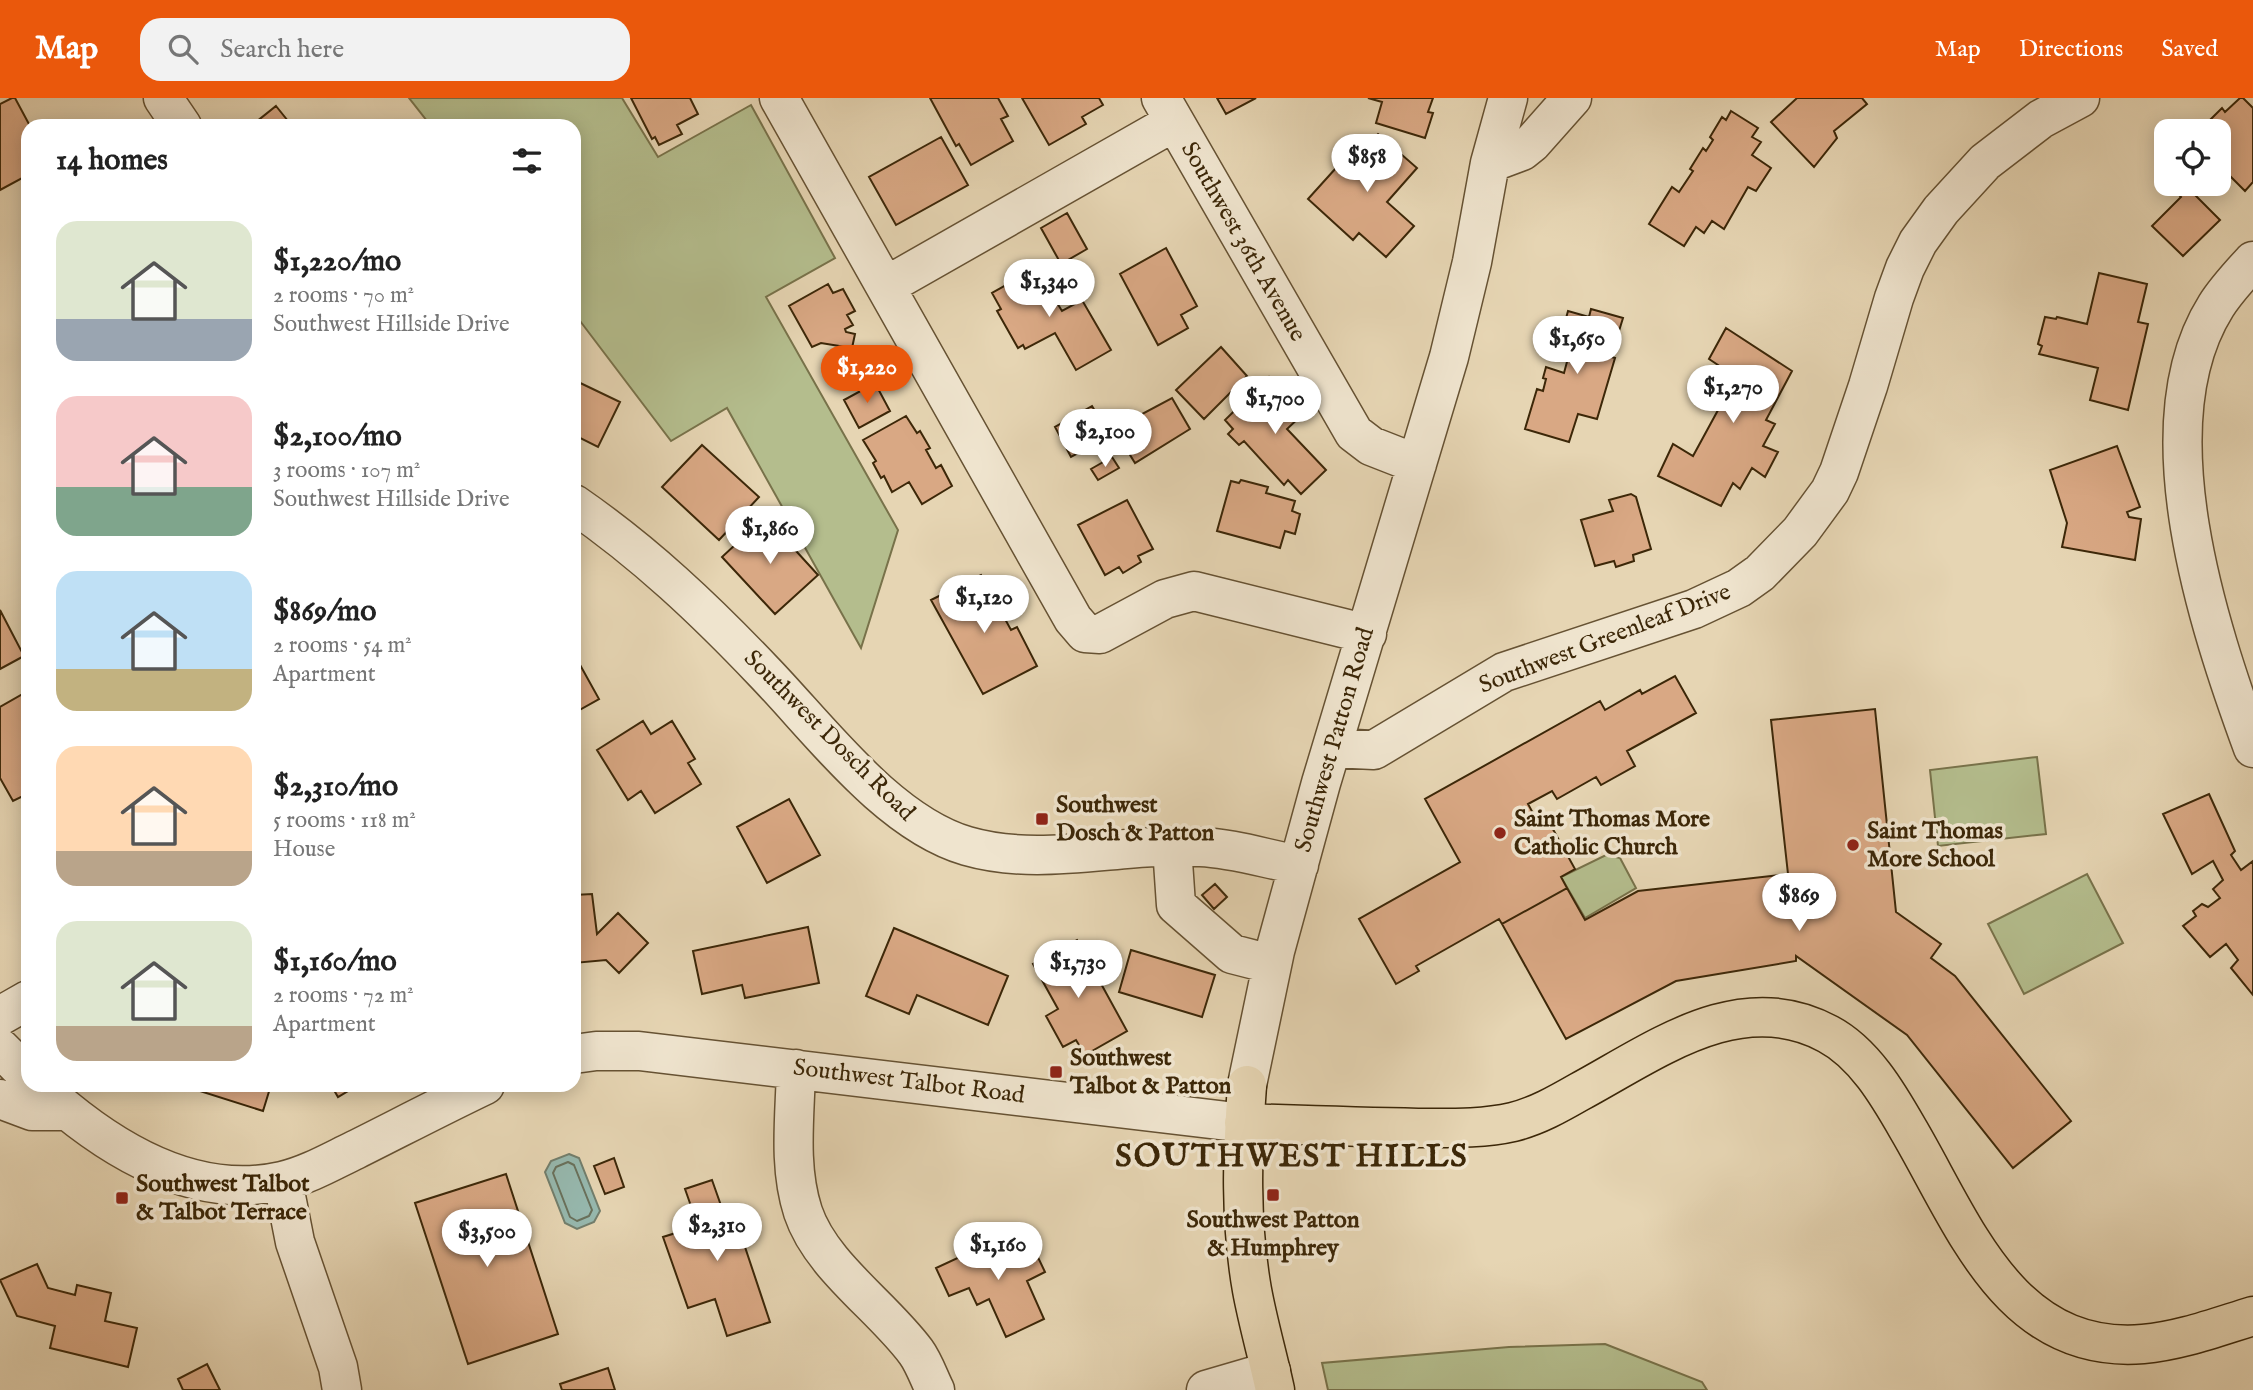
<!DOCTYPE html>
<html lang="en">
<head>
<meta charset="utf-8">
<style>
	:root { --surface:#fff; --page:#f2f2f2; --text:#222; --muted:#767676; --accent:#ea580c }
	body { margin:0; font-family:"IM FELL English",serif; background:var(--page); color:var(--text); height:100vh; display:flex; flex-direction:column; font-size:26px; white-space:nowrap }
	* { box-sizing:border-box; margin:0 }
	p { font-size:23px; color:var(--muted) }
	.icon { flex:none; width:38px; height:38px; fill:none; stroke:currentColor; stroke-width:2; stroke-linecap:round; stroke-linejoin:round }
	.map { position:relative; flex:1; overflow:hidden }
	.panel { position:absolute; left:21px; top:21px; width:560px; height:973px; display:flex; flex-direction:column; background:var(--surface); border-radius:21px; box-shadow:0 4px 18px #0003 }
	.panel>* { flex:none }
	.tools { position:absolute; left:2154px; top:21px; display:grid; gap:14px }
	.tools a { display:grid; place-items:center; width:77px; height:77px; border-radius:14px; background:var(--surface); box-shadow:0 4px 18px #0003; font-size:35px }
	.price { position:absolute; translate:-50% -60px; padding:0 16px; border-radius:24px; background:#fff; color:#222; font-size:23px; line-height:46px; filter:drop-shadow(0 2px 4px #0008) }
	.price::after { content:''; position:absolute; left:50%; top:42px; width:21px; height:16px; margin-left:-10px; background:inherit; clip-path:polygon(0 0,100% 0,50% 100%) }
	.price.current { background:var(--accent); color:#fff }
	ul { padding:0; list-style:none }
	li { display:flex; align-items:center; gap:21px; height:175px; padding:0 35px }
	li span { display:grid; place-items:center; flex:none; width:196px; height:140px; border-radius:21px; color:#555 }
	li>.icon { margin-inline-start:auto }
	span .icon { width:84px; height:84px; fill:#fffc; stroke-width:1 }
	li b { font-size:30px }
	h2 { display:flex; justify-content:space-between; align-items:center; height:84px; padding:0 35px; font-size:30px }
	header { display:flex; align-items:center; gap:42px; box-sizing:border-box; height:98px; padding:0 35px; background:var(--accent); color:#fff }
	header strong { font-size:33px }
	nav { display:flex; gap:38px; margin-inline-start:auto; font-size:24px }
	.search { width:490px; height:63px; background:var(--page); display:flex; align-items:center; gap:18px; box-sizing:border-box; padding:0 24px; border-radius:21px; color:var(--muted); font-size:26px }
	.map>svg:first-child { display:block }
</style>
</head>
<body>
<header>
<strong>Map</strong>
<div class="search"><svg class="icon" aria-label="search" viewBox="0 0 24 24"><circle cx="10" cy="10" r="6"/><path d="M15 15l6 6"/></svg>Search here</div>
<nav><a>Map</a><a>Directions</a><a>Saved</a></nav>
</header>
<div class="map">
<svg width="2253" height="1292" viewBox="0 0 2253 1292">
	<rect width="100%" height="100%" fill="#e6d5b3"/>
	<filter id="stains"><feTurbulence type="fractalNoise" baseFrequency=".00286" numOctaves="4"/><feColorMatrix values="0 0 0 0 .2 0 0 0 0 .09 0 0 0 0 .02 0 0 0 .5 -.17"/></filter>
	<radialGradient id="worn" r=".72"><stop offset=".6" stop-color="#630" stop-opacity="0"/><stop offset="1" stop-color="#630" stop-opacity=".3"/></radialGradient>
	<path fill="#b4bd8d" stroke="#78724a" stroke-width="2" d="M409 0H622L658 59 751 7 835 160 766 199 898 432 861 550 727 310 671 343 574 215V28H431Z
		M2037 659 2046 736 1938 748 1930 672Z
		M1606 757 1620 760 1636 790 1585 820 1561 779Z
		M2087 776 2123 845 2024 896 1988 826Z
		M1605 1246 1702 1284 1707 1292H1328L1322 1265 1509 1249Z"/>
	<path fill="#96b8ae" stroke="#727e6c" stroke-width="2" d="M569 1056 579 1060 600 1113 594 1124 577 1131 565 1125 545 1074 551 1063Z"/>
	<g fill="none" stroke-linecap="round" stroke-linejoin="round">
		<path stroke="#69705b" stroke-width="2" d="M568 1064 574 1067 592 1112 589 1118 577 1123 570 1119 553 1075 556 1069Z"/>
	</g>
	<path fill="#d9a884" stroke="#3c2708" stroke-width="2" d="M12 0H15L30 28H28V77L0 92V6Z
		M631 0H690L698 16 677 27 682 36 659 47 655 39 652 41Z
		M930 0H998L1008 18 1001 21 1013 43 971 67 959 46 956 48Z
		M1022 0H1099L1103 7 1082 19 1086 26 1049 47Z
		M1217 0H1256L1226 16Z
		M1368 0H1433L1428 14 1433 15 1425 40 1376 25 1382 4Z
		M1797 0H1862L1867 6 1834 33 1837 40 1814 69 1771 24Z
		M2240 0H2243L2253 10V84L2245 93 2223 71 2219 75V33H2205L2214 25 2210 22 2222 10 2225 14Z
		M276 8 292 28H251Z
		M1731 13 1758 30 1752 39 1761 44 1752 57 1771 70 1756 93 1748 89 1724 131 1712 123 1704 135 1696 129 1684 148 1649 126 1672 89 1679 94 1693 73 1690 71 1703 50 1706 53 1713 42 1710 39 1722 19 1726 22Z
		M1378 36 1417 70 1387 104 1414 128 1386 159 1359 135 1353 142 1308 101 1364 39 1370 44Z
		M941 39 968 87 896 127 869 79Z
		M2169 86H2208L2196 98 2220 122 2183 158 2152 128 2181 99Z
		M1067 115 1087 151 1061 166 1041 130Z
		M1166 150 1197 208 1181 217 1188 230 1158 247 1120 176Z
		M1038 169 1049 189 1055 186 1060 197 1054 200 1062 213 1082 202 1111 252 1076 272 1055 235 1025 251 1023 247 1018 250 997 213 1001 211 992 195Z
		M2099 175 2147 186 2138 224 2148 226 2128 312 2090 302 2098 270 2039 256 2042 248 2038 246 2045 219 2056 221 2057 219 2087 226Z
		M828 186 833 195 843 191 855 213 847 217 853 227 845 231 846 234 855 236 852 250 821 245 812 249 789 208Z
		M1591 211 1623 220 1611 259 1615 260 1597 321 1578 316 1569 344 1525 331 1537 291 1543 293 1546 281 1543 280 1546 269 1564 275 1571 249 1559 246 1568 213 1589 219Z
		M1726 230 1792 273 1766 322 1775 326 1763 348 1778 354 1765 379 1752 370 1740 391 1733 385 1721 408 1658 378 1673 346 1693 358 1736 279 1709 261Z
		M1221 249 1247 278 1204 321 1176 292Z
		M1269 279 1303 316 1287 331 1326 372 1301 396 1288 382 1284 387 1244 343 1239 347 1228 336 1233 331 1225 322Z
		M574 282 620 304 598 349 574 337Z
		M875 285 890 313 859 330 844 302Z
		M1172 300 1190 331 1135 365 1114 331Z
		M1092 308 1110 338 1071 359 1055 329Z
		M906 318 917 335 920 333 930 350 926 352 936 370 941 367 952 388 922 406 909 384 892 394 884 378 881 380 873 365 876 363 863 342Z
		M702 347 759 399 719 442 662 389Z
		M2117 348 2140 409 2127 414 2129 419 2141 421 2135 462 2062 449 2067 425 2050 372Z
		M1112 359 1119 370 1098 382 1091 371Z
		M1241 382 1268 389 1266 395 1295 403 1292 413 1300 416 1295 436 1285 433 1280 450 1217 433 1231 383 1239 385Z
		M1631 396 1636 399 1651 451 1633 457 1634 463 1616 469 1614 463 1595 468 1581 422 1613 413 1609 402Z
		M1127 402 1153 451 1138 458 1141 464 1123 475 1119 469 1105 477 1078 427Z
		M765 419 818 477 775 516 722 459Z
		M981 477 1011 532 1017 529 1037 568 983 596 931 502Z
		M0 512 24 558 0 571Z
		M574 556 599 601 574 615Z
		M1675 578 1696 615 1627 653 1635 668 1601 687 1596 679 1557 701 1552 693 1528 706 1540 728 1549 724 1575 771 1561 779 1567 790 1502 826 1499 821 1416 868 1419 873 1396 886 1359 821 1460 764 1425 701 1600 603 1605 612 1640 592 1642 596Z
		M28 593V698L27 696 13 703 0 680V609Z
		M1875 611 1896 814 1941 846 1931 860 1955 878 2071 1023 2013 1070 1907 937 1796 858V863L1676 883 1566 941 1502 826 1567 790 1585 822 1638 793 1788 776 1771 622Z
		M643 623 651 636 672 623 695 661 688 665 701 686 655 715 641 693 628 702 597 652Z
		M2209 696 2235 753 2231 757 2241 772 2253 763V897L2231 870 2238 862 2226 846 2210 859 2183 828 2196 818 2193 813 2202 806 2208 809 2220 800 2213 791 2223 782 2213 763 2192 776 2163 716Z
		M789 701 820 757 767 785 737 729Z
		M1215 786 1227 799 1214 811 1202 797Z
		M592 796 597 836 618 815 648 845 619 875 606 862 574 865V797Z
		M808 829 819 885 745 900 742 887 702 896 693 853Z
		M894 830 1008 878 988 927 917 897 909 916 866 898Z
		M1077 842 1127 933 1085 957 1076 942 1063 949 1046 918 1058 911 1033 866Z
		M1131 852 1215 877 1202 919 1119 894Z
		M181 987H271L263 1013Z
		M331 987H358L338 999Z
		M614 1060 624 1089 605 1096 594 1068Z
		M506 1076 558 1236 468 1266 415 1105Z
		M712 1082 724 1116 733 1113 770 1224 727 1238 715 1201 688 1210 663 1139 698 1128 685 1091Z
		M1007 1137 1017 1161 1035 1153 1045 1174 1027 1183 1044 1221 1006 1239 989 1201 977 1207 969 1190 949 1198 936 1170Z
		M37 1166 48 1190 75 1197 77 1187 111 1195 105 1223 137 1230 128 1269 50 1250 55 1228 17 1218 0 1182Z
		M207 1266 220 1292H183L178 1281Z
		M608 1270 615 1292H562L560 1286Z"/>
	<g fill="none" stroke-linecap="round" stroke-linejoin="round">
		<g stroke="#665233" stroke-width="41">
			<path id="minor" d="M163 0 182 28
				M779 0 1073 521 1085 535 1100 536 1165 501 1194 493 1367 536
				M1161 0 1354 335 1371 348 1417 366
				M1490 65 1522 53 1532 45 1572 0
				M2253 163C2240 177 2226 192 2216 208 2141 327 2209 530 2253 650
				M886 188 1174 24
				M574 406C645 455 705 512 764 574 820 632 888 725 967 748 1043 770 1123 744 1200 749 1232 750 1266 761 1299 767
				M1333 650 1374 652 1504 574 1694 511 1739 490 1760 475 1800 434 1830 393 1839 374 1868 288 1894 200 1905 170 1918 144 1941 112 1985 64 2041 21 2080 0
				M1172 749 1176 807 1232 856 1271 866
				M0 918 28 902
				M0 950 28 978
				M574 956 596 953H639L1244 1025
				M796 971C795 1018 788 1068 803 1114 821 1168 882 1208 916 1254 924 1265 929 1280 935 1292
				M38 987C102 1046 189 1104 282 1083 308 1077 332 1063 355 1052 399 1030 441 1008 485 987
				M1247 987 1275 853 1321 685 1449 259 1472 164 1490 65 1508 0
				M0 1001 32 1013H67
				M283 1083 295 1144 338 1269 342 1292
				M1206 1292 1271 1273"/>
		</g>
		<g stroke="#3c2708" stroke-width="41">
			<path id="major" d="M1247 987C1242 1055 1240 1124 1252 1192 1258 1225 1268 1259 1275 1292
				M1244 1025C1302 1027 1360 1029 1418 1030 1449 1030 1483 1031 1513 1024 1537 1018 1558 1006 1579 994 1655 953 1740 888 1828 936 1864 955 1888 996 1908 1031 1964 1126 2009 1257 2143 1246 2180 1243 2217 1229 2253 1218"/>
		</g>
		<use href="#minor" stroke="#efe4ce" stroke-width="38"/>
		<use href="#major" stroke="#e6d5b3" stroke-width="38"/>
	</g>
	<g fill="#8f2418" stroke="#efe4ce" stroke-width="2.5">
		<rect x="1035" y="714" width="14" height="14" rx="3.5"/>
		<circle cx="1500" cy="735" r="7"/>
		<circle cx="1853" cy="747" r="7"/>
		<rect x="1049" y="967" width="14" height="14" rx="3.5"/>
		<rect x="1266" y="1090" width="14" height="14" rx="3.5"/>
		<rect x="115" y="1093" width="14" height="14" rx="3.5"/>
	</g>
	<g text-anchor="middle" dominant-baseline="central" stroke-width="7" stroke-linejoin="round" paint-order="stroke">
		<g font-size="24" fill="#3c2708" stroke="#efe4ce">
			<text transform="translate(1243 144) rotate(60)">Southwest 36th Avenue</text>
			<text transform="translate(1605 541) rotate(-21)">Southwest Greenleaf Drive</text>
			<text transform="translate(829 638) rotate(45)">Southwest Dosch Road</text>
			<text transform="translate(1335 642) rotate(-74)">Southwest Patton Road</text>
			<text transform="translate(909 984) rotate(7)">Southwest Talbot Road</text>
		</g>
		<g font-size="24" font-weight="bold" fill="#3c2708" stroke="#efe4ce" text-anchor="start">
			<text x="1056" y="707">Southwest<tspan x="1056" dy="28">Dosch &amp; Patton</tspan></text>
			<text x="1514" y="721">Saint Thomas More<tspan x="1514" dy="28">Catholic Church</tspan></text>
			<text x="1867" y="733">Saint Thomas<tspan x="1867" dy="28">More School</tspan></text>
			<text x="1070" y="960">Southwest<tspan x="1070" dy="28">Talbot &amp; Patton</tspan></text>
			<text x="136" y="1086">Southwest Talbot<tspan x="136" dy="28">&amp; Talbot Terrace</tspan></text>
			<text x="1273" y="1122" text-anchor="middle">Southwest Patton<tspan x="1273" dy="28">&amp; Humphrey</tspan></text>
		</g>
		<g font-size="32" font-weight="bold" letter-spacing="2" fill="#3c2708" stroke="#efe4ce">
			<text x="1292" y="1059">SOUTHWEST HILLS</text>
		</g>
	</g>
	<rect width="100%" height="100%" filter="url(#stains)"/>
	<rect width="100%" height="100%" fill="url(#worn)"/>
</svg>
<div class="tools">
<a><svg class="icon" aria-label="locate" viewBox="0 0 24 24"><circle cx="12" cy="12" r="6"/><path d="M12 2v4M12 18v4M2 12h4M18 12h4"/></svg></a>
</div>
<b class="price" style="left:1367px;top:96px">$858</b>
<b class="price" style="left:1049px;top:221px">$1,340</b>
<b class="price" style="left:1577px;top:278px">$1,650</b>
<b class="price current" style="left:867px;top:307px">$1,220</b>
<b class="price" style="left:1733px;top:327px">$1,270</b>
<b class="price" style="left:1275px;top:338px">$1,700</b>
<b class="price" style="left:1105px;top:371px">$2,100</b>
<b class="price" style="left:770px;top:468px">$1,860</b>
<b class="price" style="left:984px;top:537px">$1,120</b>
<b class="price" style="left:1799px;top:835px">$869</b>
<b class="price" style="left:1078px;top:902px">$1,730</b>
<b class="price" style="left:717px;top:1165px">$2,310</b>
<b class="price" style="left:487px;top:1171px">$3,500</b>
<b class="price" style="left:998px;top:1184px">$1,160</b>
<section class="panel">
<h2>14 homes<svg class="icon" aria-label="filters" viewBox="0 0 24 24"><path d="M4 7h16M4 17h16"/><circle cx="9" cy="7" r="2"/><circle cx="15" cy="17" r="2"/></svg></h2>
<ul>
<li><span style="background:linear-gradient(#dfe7d0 70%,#9aa5b1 0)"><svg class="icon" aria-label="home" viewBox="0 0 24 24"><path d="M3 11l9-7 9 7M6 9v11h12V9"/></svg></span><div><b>$1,220/mo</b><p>2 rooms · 70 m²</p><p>Southwest Hillside Drive</p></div></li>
<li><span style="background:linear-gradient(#f6c9c9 65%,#7fa58c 0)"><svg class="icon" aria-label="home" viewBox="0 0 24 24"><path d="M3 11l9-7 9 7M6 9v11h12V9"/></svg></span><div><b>$2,100/mo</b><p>3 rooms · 107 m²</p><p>Southwest Hillside Drive</p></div></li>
<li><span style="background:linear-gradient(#bfe0f5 70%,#c2b280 0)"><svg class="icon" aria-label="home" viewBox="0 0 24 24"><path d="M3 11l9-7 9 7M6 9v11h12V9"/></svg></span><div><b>$869/mo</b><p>2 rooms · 54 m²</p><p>Apartment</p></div></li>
<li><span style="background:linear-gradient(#ffd9b3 75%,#b9a48a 0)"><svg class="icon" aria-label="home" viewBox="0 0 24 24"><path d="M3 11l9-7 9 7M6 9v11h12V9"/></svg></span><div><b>$2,310/mo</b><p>5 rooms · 118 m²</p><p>House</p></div></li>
<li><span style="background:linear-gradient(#dfe7d0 75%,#b9a48a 0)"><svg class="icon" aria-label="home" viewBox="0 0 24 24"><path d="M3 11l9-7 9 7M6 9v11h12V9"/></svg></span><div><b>$1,160/mo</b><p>2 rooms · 72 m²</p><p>Apartment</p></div></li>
</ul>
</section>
</div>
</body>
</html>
